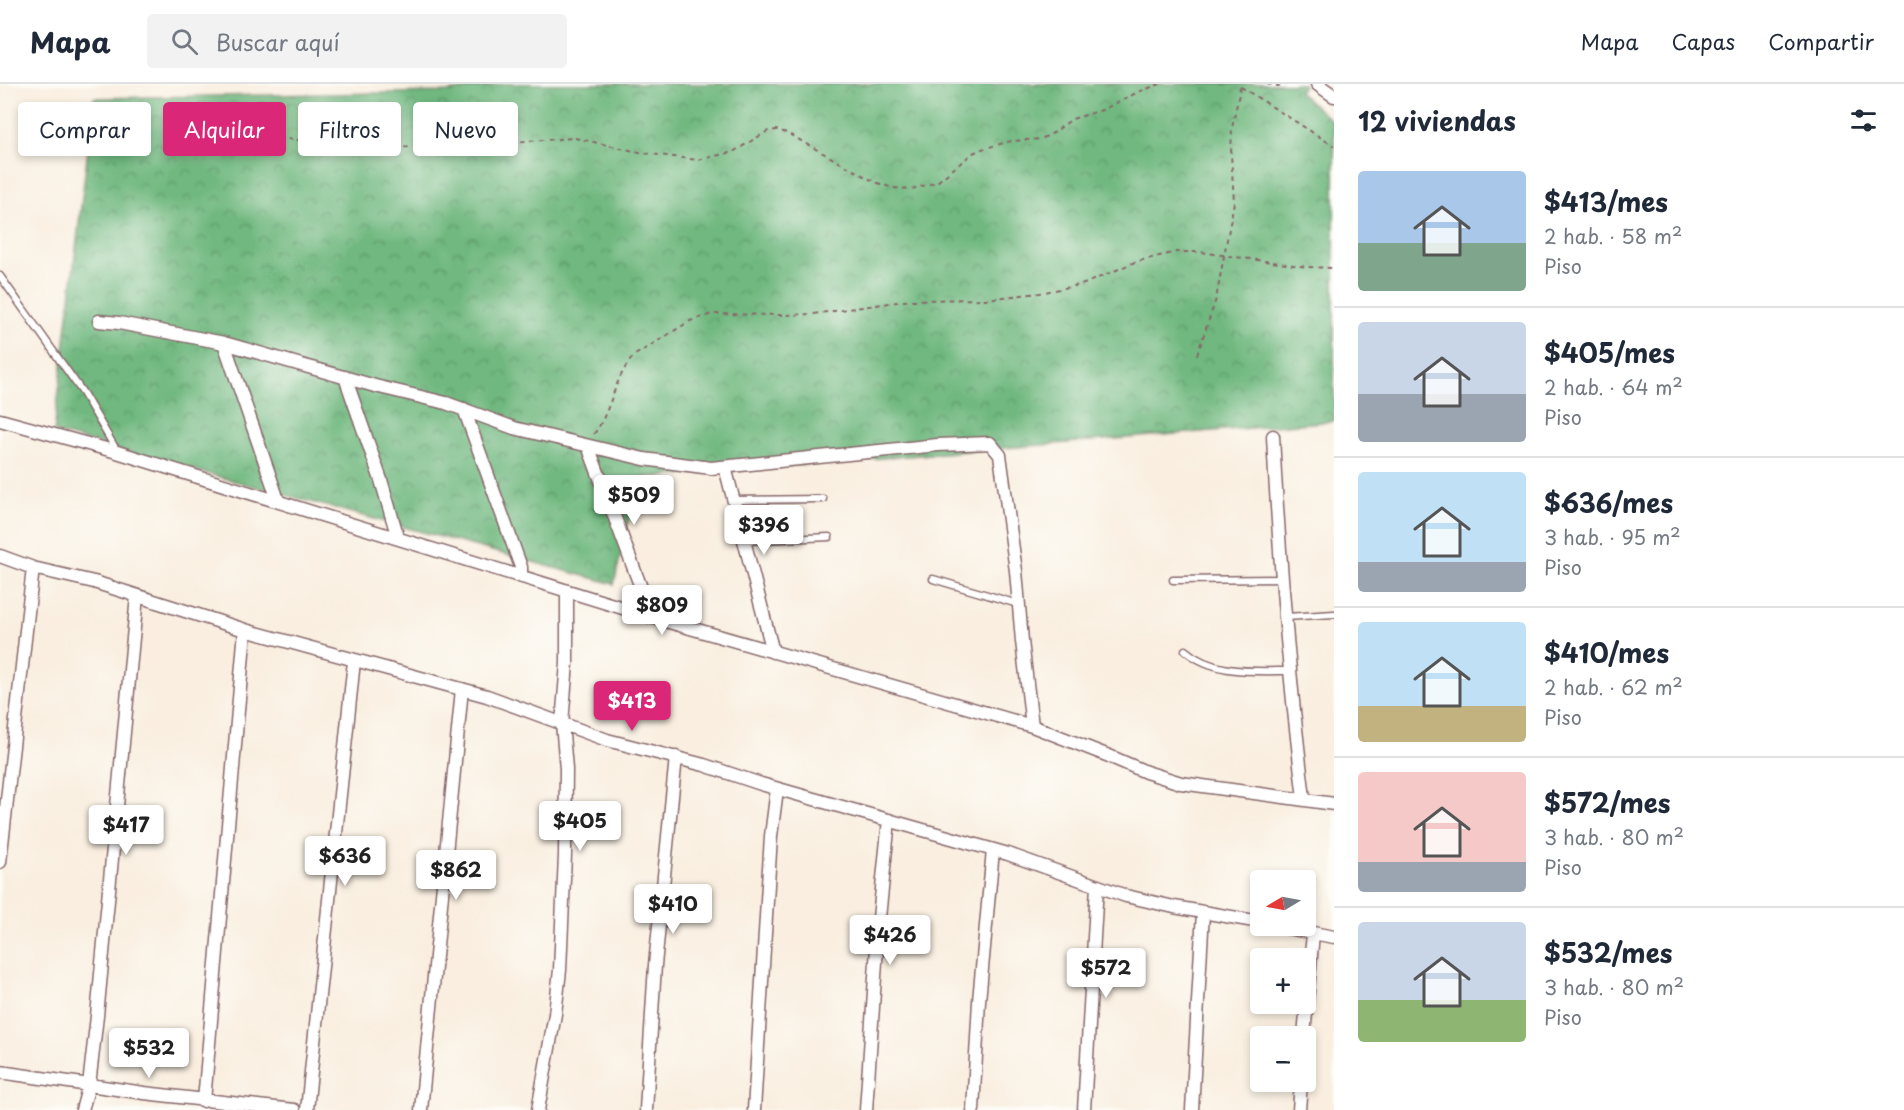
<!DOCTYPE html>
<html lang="es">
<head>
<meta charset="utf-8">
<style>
	:root { --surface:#fff; --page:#f2f2f3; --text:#1f2937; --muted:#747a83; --line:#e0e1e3; --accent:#db2777 }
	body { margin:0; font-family:"Playpen Sans",sans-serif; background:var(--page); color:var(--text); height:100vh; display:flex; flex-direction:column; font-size:22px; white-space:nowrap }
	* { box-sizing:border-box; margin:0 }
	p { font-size:20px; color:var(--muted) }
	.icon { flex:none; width:33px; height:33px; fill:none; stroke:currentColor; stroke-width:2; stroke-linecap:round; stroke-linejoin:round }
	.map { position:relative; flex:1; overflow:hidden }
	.panel { display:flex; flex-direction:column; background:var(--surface); width:570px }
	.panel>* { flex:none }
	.top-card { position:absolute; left:18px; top:18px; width:570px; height:54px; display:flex; gap:12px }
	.needle { width:39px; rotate:260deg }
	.buttons { position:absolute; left:1250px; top:786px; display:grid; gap:12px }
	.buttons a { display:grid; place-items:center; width:66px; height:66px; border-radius:6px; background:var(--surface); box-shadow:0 3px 9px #0003; font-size:30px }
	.price { position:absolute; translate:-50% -51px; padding:0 14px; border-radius:6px; background:#fff; color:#222; font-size:20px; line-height:39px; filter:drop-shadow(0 2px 3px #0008) }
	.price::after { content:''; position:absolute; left:50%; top:36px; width:18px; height:14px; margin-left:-9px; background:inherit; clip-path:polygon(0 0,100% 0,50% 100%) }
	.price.current { background:var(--accent); color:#fff }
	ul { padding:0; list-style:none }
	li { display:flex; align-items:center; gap:18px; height:150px; padding:0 24px }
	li+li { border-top:2px solid var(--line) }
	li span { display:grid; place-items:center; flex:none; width:168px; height:120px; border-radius:6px; color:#555 }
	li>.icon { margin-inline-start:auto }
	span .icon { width:72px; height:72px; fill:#fffc; stroke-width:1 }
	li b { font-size:26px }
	h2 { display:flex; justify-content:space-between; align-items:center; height:72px; padding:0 24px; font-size:26px }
	.chip { padding:0 21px; border-radius:6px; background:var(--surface); box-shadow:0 3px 9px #0003; font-size:21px; line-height:54px }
	.chip.current { background:var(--accent); color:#fff }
	header { display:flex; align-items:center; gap:36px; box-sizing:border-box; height:84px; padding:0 30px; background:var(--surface); border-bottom:2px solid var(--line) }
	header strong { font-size:28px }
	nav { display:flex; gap:33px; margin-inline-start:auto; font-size:21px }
	.search { width:420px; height:54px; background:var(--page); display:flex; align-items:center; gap:15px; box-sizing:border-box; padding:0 21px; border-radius:6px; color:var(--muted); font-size:22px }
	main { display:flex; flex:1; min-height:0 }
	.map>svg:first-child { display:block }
</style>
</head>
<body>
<header>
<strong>Mapa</strong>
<div class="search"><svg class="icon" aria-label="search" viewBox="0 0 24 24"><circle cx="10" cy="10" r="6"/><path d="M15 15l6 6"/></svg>Buscar aquí</div>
<nav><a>Mapa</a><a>Capas</a><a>Compartir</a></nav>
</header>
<main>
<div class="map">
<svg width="1334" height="1026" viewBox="0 0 1334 1026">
	<defs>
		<pattern id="forest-crowns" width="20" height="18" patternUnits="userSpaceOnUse" patternTransform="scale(1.5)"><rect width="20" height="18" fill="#6fb87f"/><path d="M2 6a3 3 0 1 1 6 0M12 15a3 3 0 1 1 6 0" fill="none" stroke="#5d9568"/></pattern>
	</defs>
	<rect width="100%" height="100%" fill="#fdfcf7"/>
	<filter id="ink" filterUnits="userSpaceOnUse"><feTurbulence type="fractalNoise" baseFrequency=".0167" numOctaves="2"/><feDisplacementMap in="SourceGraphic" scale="12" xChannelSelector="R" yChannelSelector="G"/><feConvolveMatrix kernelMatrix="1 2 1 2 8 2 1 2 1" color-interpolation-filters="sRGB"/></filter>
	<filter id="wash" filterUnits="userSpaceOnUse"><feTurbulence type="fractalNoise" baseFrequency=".008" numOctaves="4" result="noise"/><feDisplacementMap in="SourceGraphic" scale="24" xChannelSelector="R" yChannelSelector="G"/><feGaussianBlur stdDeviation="1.35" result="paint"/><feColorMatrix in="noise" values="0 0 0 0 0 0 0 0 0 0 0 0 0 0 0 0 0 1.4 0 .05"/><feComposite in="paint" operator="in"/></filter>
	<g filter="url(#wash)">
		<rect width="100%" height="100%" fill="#f9eedf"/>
		<path fill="url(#forest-crowns)" stroke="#5c6c55" stroke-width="1.5" d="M505 0H1304L1299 8 1334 39V337L638 394 614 500 54 348 94 14 447 8Z"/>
	</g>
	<g filter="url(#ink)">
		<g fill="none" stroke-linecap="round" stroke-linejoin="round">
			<g stroke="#87676a" stroke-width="9">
				<path id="lane" d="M0 192 83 309 117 367
					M734 416 823 415
					M745 457 829 453
					M933 495 1018 520
					M1173 496 1282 495
					M1286 533 1334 530
					M1185 566C1213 591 1255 587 1291 587"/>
			</g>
			<g stroke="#87676a" stroke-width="15">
				<path id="street" d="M1317 0 1334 12
					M99 237 119 239 224 259 375 302 446 319 514 344 644 375 711 384 938 361 990 359 1000 371 1016 487 1022 557 1032 642
					M224 259 278 416
					M345 293 381 396 398 454
					M464 325 521 483V492
					M0 336 117 368 652 533 1032 642 1109 672 1146 688 1181 699 1334 720
					M1273 352C1279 473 1289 594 1304 714
					M588 362 652 533
					M725 383 773 568
					M0 472 33 484 94 498 245 546 487 612 607 656 704 681 761 700 1008 770 1126 812 1174 823 1260 838
					M0 778 33 484
					M1276 842 1334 853
					M1304 952 1313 849
					M0 988 144 1009 294 1026
					M204 1017 245 546
					M82 1026 89 1001 97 932 137 512
					M307 1026 354 577
					M421 1026 462 605
					M538 1026 555 930 560 886 565 771 566 685 562 639 567 579V507
					M646 1026 655 881 676 673
					M754 1026 771 752 777 705
					M866 1026 879 834 889 736
					M973 1026 979 917 993 766
					M1084 1026 1097 802
					M1192 1026 1203 828
					M1299 1026 1301 998"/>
			</g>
			<path stroke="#87676a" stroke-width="2" stroke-dasharray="4.5 4.5" stroke-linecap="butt" d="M1267 0 1278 2 1287 0
				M1241 3 1334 62
				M189 52 228 55 277 54 374 64 410 63 438 59H496L575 54 644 69 698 76 733 68 768 47 777 46 787 49 875 98 893 104 912 105 937 98 973 69 982 65 1011 57 1041 55 1053 49 1072 35 1102 26 1138 8 1160 0
				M1197 271 1216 215 1234 118 1231 70 1232 44 1241 0
				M594 350C612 326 614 292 635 271L690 237 712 230 787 231 813 230 911 216 986 215 1040 209 1084 200 1135 178 1176 168H1200L1307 183 1334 184"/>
			<use href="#lane" stroke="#fff" stroke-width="6"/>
			<use href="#street" stroke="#fff" stroke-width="12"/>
		</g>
	</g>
</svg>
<div class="buttons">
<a><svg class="needle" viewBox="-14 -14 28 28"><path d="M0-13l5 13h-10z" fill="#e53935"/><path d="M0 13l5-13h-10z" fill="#747a83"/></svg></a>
<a>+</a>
<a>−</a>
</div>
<b class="price" style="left:634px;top:442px">$509</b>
<b class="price" style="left:764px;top:472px">$396</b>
<b class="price" style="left:662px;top:552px">$809</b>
<b class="price current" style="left:632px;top:648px">$413</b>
<b class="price" style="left:580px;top:768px">$405</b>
<b class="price" style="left:126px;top:772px">$417</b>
<b class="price" style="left:345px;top:803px">$636</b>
<b class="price" style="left:456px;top:817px">$862</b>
<b class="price" style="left:673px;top:851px">$410</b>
<b class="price" style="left:890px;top:882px">$426</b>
<b class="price" style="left:1106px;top:915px">$572</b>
<b class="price" style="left:149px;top:995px">$532</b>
<div class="top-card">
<a class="chip">Comprar</a>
<a class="chip current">Alquilar</a>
<a class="chip">Filtros</a>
<a class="chip">Nuevo</a>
</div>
</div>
<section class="panel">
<h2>12 viviendas<svg class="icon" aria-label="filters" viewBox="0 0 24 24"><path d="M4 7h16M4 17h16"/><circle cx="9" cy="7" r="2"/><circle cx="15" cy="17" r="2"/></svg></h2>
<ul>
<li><span style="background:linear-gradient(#a9c7e8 60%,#7fa58c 0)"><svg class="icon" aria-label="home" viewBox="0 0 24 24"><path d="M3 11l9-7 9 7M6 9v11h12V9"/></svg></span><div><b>$413/mes</b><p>2 hab. · 58 m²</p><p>Piso</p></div></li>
<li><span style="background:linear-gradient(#c9d6e8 60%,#9aa5b1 0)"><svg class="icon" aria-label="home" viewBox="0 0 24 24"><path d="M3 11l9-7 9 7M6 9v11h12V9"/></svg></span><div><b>$405/mes</b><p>2 hab. · 64 m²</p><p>Piso</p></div></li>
<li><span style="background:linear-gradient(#bfe0f5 75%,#9aa5b1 0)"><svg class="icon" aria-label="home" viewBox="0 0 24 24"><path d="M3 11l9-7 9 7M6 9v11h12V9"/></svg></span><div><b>$636/mes</b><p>3 hab. · 95 m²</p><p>Piso</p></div></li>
<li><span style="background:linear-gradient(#bfe0f5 70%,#c2b280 0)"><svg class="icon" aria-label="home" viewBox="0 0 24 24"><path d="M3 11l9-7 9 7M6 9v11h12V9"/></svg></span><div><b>$410/mes</b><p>2 hab. · 62 m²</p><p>Piso</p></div></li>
<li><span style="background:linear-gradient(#f6c9c9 75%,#9aa5b1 0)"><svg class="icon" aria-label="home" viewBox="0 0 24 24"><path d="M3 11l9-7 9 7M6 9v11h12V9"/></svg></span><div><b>$572/mes</b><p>3 hab. · 80 m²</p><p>Piso</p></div></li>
<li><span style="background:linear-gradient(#c9d6e8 65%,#8fb573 0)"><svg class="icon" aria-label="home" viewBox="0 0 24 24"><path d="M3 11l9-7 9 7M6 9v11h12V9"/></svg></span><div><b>$532/mes</b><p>3 hab. · 80 m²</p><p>Piso</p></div></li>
</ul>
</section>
</main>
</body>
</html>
